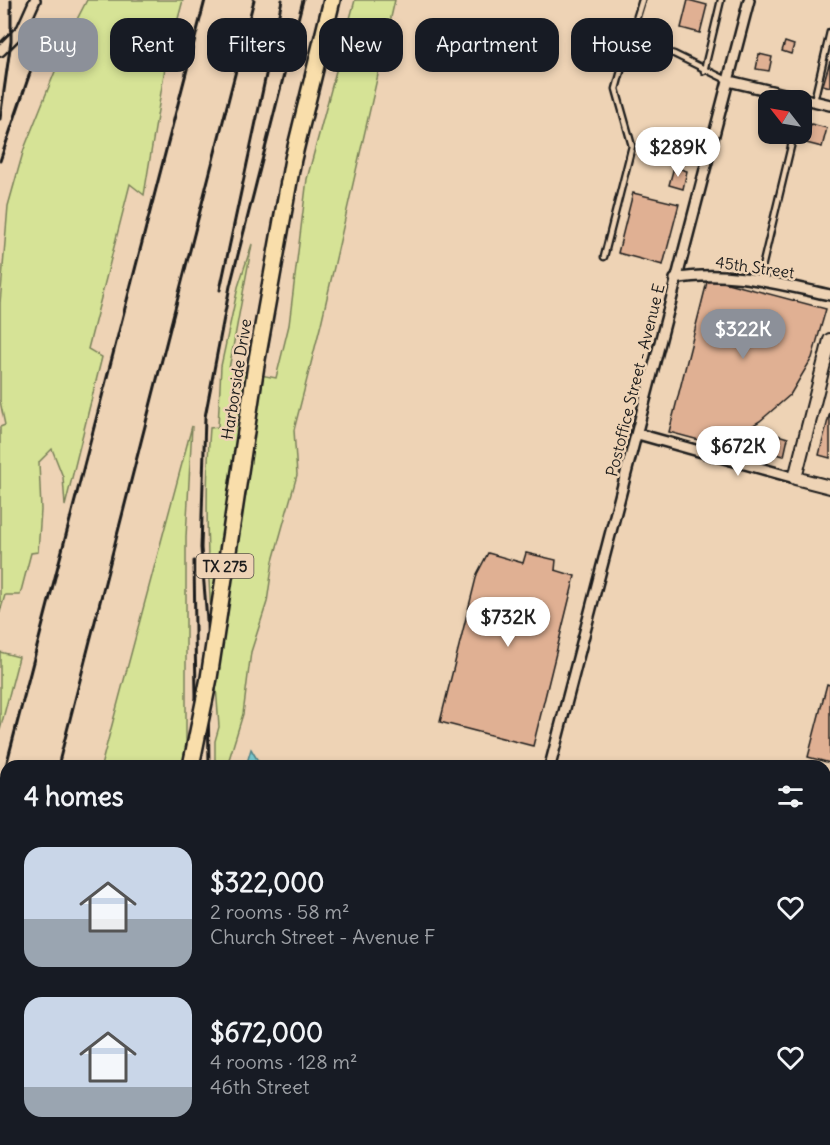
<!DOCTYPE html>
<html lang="en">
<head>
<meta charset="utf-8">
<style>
	:root { --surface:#171b24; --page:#242831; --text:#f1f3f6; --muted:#9ea1a6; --accent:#8c9099 }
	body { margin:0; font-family:Delius,sans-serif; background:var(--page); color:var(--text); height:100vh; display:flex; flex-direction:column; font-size:22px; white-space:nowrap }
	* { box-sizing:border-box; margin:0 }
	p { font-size:20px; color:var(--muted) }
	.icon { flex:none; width:33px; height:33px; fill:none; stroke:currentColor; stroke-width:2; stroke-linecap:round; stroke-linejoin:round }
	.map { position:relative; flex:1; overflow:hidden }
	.side { position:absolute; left:0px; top:760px; width:831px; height:386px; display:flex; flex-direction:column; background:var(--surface); border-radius:18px 18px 0 0; box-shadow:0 3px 9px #0003 }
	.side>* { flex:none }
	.guide { position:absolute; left:18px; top:18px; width:795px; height:54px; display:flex; gap:12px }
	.needle { width:39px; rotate:301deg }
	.buttons { position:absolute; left:758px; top:90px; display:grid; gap:12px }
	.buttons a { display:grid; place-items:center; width:54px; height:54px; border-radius:12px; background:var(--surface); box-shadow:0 3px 9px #0003; font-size:30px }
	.price { position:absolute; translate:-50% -51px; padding:0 14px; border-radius:21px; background:#fff; color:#222; font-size:20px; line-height:39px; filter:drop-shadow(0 2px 3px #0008) }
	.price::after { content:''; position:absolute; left:50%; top:36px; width:18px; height:14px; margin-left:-9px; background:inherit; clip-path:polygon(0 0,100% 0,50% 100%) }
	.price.active { background:var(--accent); color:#fff }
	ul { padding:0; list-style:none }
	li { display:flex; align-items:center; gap:18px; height:150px; padding:0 24px }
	li span { display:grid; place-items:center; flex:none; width:168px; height:120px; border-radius:18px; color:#555 }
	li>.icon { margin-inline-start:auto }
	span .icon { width:72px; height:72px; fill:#fffc; stroke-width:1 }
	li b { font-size:26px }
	h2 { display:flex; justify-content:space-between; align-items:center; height:72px; padding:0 24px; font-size:26px }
	.pill { padding:0 21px; border-radius:18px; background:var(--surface); box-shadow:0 3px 9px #0003; font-size:21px; line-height:54px }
	.pill.active { background:var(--accent); color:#fff }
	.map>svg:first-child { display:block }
</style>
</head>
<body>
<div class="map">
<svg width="830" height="1145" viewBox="0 0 830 1145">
	<rect width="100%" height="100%" fill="#eed3b5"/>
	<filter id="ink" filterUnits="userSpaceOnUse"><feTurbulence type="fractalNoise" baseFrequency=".0167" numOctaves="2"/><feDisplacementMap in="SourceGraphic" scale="12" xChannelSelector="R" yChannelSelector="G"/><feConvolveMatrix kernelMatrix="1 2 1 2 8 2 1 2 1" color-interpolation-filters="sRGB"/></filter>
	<g filter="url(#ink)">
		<path fill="#d6e396" stroke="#798059" stroke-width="1.5" d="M87 0H183L165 68 144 195 130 184 88 349 102 357 65 506 63 477 52 449 39 462 41 510 38 552 31 553 20 595H5L0 612V427L5 425 0 401V303L8 206 24 149 72 29Z
			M355 0H395L321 324 294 430 297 475 273 561 267 602 251 652 243 714 227 766H215V741L219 727C212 627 202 528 210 428L218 427 221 366 238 287 252 244 229 369 276 378 289 325 307 179Z
			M192 426 186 537V766H101Z
			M0 652 19 657 0 730Z
			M35 1140H101L99 1145H29Z
			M318 1140H423L422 1144 426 1145H316Z"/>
		<path fill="#77c8ce" stroke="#538387" stroke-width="1.5" d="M251 749 261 766H246Z
			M152 1140H289L288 1145H150Z"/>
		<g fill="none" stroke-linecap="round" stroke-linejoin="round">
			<path stroke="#538387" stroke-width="3" d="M386 1140 405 1145
				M479 1145 481 1140"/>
		</g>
		<path fill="#e0b093" stroke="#1c1c1c" stroke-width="1.5" d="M688 0 707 5 700 33 681 28Z
			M785 42 794 45 791 54 782 51Z
			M759 54 772 57 769 71 756 69Z
			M830 61V87L823 85Z
			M811 124 827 128 822 147 806 143Z
			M674 167 687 171 683 189 669 185Z
			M633 193 679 204 663 265 618 253Z
			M708 278 826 309 812 358 790 395 760 421 744 431 710 443 669 432Z
			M830 412V458L819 455Z
			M764 431 788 438 784 456 761 450 760 453 742 446Z
			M488 553 523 563 526 553 556 560 555 570 575 576 533 746 440 722 477 574Z
			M827 684 830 685V763L808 757Z
			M825 885 830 886V1093L825 1092Z
			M825 1105 830 1106V1145H642L643 1140H825Z"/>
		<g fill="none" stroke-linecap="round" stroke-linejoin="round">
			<g stroke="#1c1c1c" stroke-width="9">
				<path id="service" d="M629 42 642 0
					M704 71 721 0
					M814 101 830 32
					M604 257 632 146 616 89 629 42 674 54 729 81
					M759 280 794 134"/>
			</g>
			<g stroke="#1c1c1c" stroke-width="14">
				<path id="minor" d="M0 51 22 29 35 0
					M729 81 830 105
					M675 279C727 269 778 284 830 295
					M638 434 795 478
					M550 766 749 0
					M451 1145 452 1140"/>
			</g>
			<g stroke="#1c1c1c" stroke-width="16">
				<path id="tertiary" d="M830 340 795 478 830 487"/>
			</g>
			<g stroke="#1c1c1c" stroke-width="20">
				<path id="primary" d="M256 365 293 159 332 0
					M86 1145 88 1140"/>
			</g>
			<use href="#service" stroke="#eed3b5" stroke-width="4.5"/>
			<use href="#minor" stroke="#eed3b5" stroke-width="9"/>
			<use href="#tertiary" stroke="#eed3b5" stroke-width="12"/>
			<use href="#primary" stroke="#f9deab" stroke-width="15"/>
			<path stroke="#1c1c1c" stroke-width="3" d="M0 119 11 41V0
				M0 161 33 64
				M220 290 282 0
				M194 561 197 766
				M6 766 205 0
				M58 766 254 0
				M209 766 207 620 201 548 205 417 230 286 303 0
				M0 791 6 768
				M0 993 6 970
				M122 1145 123 1140
				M302 1145 303 1140"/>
			<g stroke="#1c1c1c" stroke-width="20" stroke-linecap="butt">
				<path id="primary-bridge" d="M191 766 209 678 256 365"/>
			</g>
			<use href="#primary-bridge" stroke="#f9deab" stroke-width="15"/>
		</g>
	</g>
	<g text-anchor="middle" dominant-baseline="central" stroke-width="5" stroke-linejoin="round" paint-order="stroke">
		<rect fill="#eed3b5" stroke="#5b534a" stroke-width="1.5" x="196.5" y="554" width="57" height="24" rx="4.5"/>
		<g font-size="15" font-weight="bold" fill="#1c1c1c">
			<text x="225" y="566">TX 275</text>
		</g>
		<g font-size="16" fill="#1c1c1c" stroke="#eed3b5">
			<text transform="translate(755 267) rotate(8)">45th Street</text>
			<text transform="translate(236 379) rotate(-81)">Harborside Drive</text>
			<text transform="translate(635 380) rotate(-76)">Postoffice Street - Avenue E</text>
		</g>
	</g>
</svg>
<div class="buttons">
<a><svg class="needle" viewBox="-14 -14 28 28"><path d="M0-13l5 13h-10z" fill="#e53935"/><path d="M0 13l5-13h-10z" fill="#9ea1a6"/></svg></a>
</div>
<b class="price" style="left:678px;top:178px">$289K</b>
<b class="price active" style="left:743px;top:360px">$322K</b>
<b class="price" style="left:738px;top:477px">$672K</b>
<b class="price" style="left:508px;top:648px">$732K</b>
<div class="guide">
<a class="pill active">Buy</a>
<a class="pill">Rent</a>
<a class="pill">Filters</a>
<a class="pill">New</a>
<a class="pill">Apartment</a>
<a class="pill">House</a>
</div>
<section class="side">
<h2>4 homes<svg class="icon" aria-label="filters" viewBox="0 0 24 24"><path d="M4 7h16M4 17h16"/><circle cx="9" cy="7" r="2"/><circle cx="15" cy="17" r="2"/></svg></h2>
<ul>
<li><span style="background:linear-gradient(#c9d6e8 60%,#9aa5b1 0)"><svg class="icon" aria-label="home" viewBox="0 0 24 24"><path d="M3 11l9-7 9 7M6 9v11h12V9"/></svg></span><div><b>$322,000</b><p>2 rooms · 58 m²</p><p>Church Street - Avenue F</p></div><svg class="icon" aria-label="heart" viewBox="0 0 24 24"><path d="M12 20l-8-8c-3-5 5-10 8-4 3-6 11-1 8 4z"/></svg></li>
<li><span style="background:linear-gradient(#c9d6e8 75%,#9aa5b1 0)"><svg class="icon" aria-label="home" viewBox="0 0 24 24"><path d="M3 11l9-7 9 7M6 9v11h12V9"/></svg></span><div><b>$672,000</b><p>4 rooms · 128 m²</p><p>46th Street</p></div><svg class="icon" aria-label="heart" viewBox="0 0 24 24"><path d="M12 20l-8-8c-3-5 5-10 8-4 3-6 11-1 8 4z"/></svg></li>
</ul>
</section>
</div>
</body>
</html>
